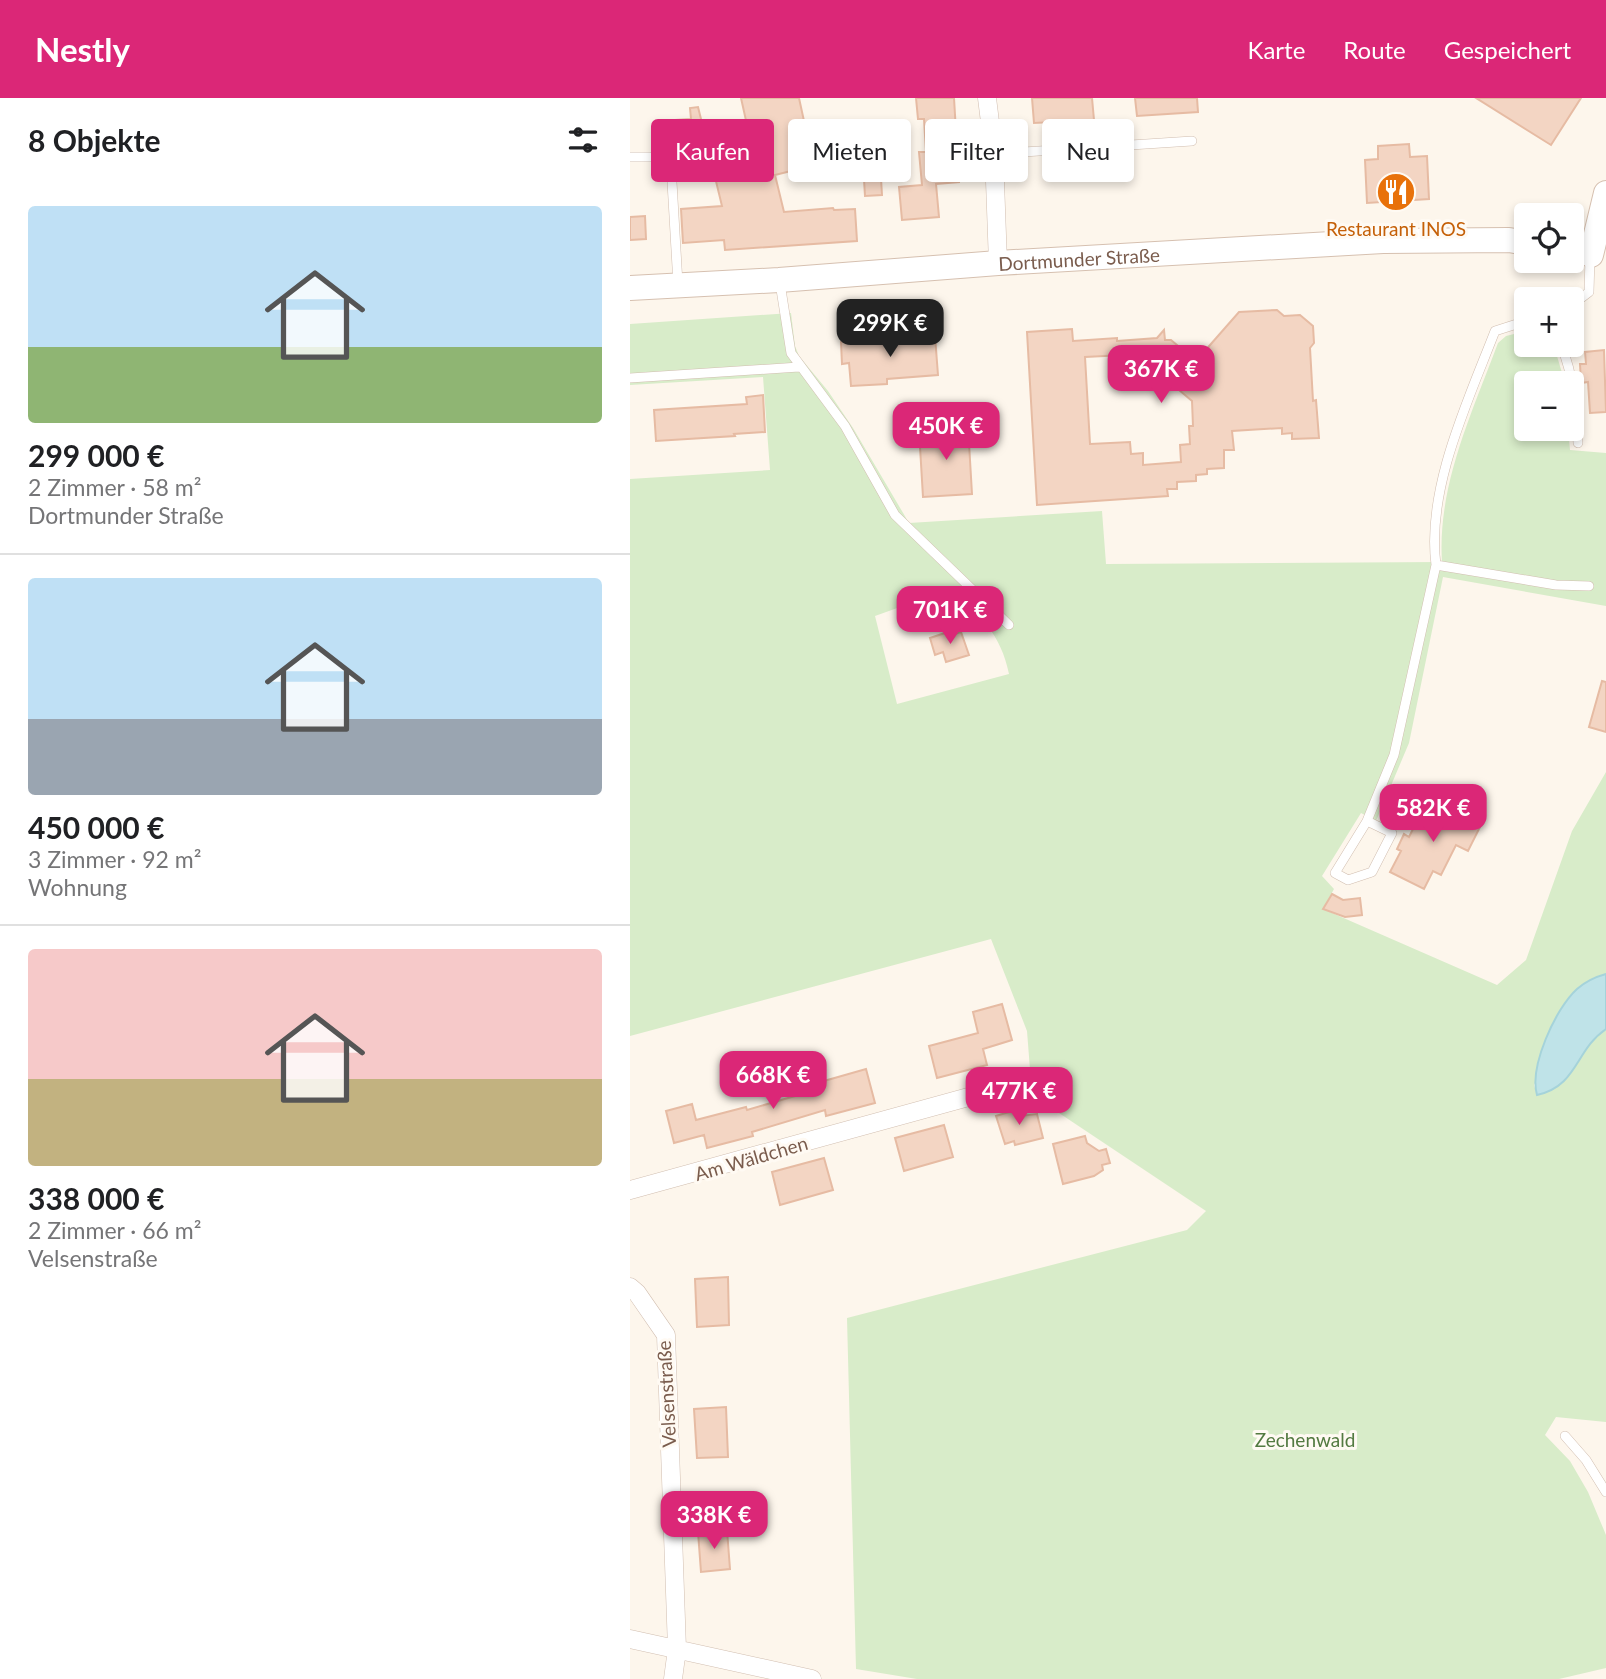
<!DOCTYPE html>
<html lang="de">
<head>
<meta charset="utf-8">
<style>
	:root { --surface:#fff; --page:#f2f2f2; --text:#202124; --muted:#757577; --line:#e0e0e0; --accent:#db2777 }
	body { margin:0; font-family:Lato,sans-serif; background:var(--page); color:var(--text); height:100vh; display:flex; flex-direction:column; font-size:26px; white-space:nowrap }
	* { box-sizing:border-box; margin:0 }
	p { font-size:23px; color:var(--muted) }
	.icon { flex:none; width:38px; height:38px; fill:none; stroke:currentColor; stroke-width:2; stroke-linecap:round; stroke-linejoin:round }
	.map { position:relative; flex:1; overflow:hidden }
	.drawer { display:flex; flex-direction:column; background:var(--surface); width:630px }
	.drawer>* { flex:none }
	.top-card { position:absolute; left:21px; top:21px; width:665px; height:63px; display:flex; gap:14px }
	.tools { position:absolute; left:884px; top:105px; display:grid; gap:14px }
	.tools a { display:grid; place-items:center; width:70px; height:70px; border-radius:7px; background:var(--surface); box-shadow:0 4px 10px #0003; font-size:35px }
	.price { position:absolute; translate:-50% -60px; padding:0 16px; border-radius:14px; background:var(--accent); color:#fff; font-size:23px; line-height:46px; filter:drop-shadow(0 2px 4px #0008) }
	.price::after { content:''; position:absolute; left:50%; top:42px; width:21px; height:16px; margin-left:-10px; background:inherit; clip-path:polygon(0 0,100% 0,50% 100%) }
	.price.selected { background:#222; color:#fff }
	ul { padding:0; list-style:none }
	li { display:grid; align-content:center; gap:14px; height:371px; padding:0 28px }
	li+li { border-top:2px solid var(--line) }
	li span { display:grid; place-items:center; height:217px; border-radius:7px; color:#555 }
	li>.icon { margin-inline-start:auto }
	span .icon { width:126px; height:126px; fill:#fffc; stroke-width:1 }
	li b { font-size:30px }
	h2 { display:flex; justify-content:space-between; align-items:center; height:84px; padding:0 28px; font-size:30px }
	.tag { padding:0 24px; border-radius:7px; background:var(--surface); box-shadow:0 4px 10px #0003; font-size:24px; line-height:63px }
	.tag.selected { background:var(--accent); color:#fff }
	header { display:flex; align-items:center; gap:42px; box-sizing:border-box; height:98px; padding:0 35px; background:var(--accent); color:#fff }
	header strong { font-size:33px }
	nav { display:flex; gap:38px; margin-inline-start:auto; font-size:24px }
	main { display:flex; flex:1; min-height:0 }
	.map>svg:first-child { display:block }
</style>
</head>
<body>
<header>
<strong>Nestly</strong>
<nav><a>Karte</a><a>Route</a><a>Gespeichert</a></nav>
</header>
<main>
<section class="drawer">
<h2>8 Objekte<svg class="icon" aria-label="filters" viewBox="0 0 24 24"><path d="M4 7h16M4 17h16"/><circle cx="9" cy="7" r="2"/><circle cx="15" cy="17" r="2"/></svg></h2>
<ul>
<li><span style="background:linear-gradient(#bfe0f5 65%,#8fb573 0)"><svg class="icon" aria-label="home" viewBox="0 0 24 24"><path d="M3 11l9-7 9 7M6 9v11h12V9"/></svg></span><div><b>299 000 €</b><p>2 Zimmer · 58 m²</p><p>Dortmunder Straße</p></div></li>
<li><span style="background:linear-gradient(#bfe0f5 65%,#9aa5b1 0)"><svg class="icon" aria-label="home" viewBox="0 0 24 24"><path d="M3 11l9-7 9 7M6 9v11h12V9"/></svg></span><div><b>450 000 €</b><p>3 Zimmer · 92 m²</p><p>Wohnung</p></div></li>
<li><span style="background:linear-gradient(#f6c9c9 60%,#c2b280 0)"><svg class="icon" aria-label="home" viewBox="0 0 24 24"><path d="M3 11l9-7 9 7M6 9v11h12V9"/></svg></span><div><b>338 000 €</b><p>2 Zimmer · 66 m²</p><p>Velsenstraße</p></div></li>
</ul>
</section>
<div class="map">
<svg width="976" height="1581" viewBox="0 0 976 1581">
	<rect width="100%" height="100%" fill="#fdf6ec"/>
	<path fill="#d8ecc9" fill-rule="evenodd" d="M161 215 165 248 169 258 198 293 223 330 279 425 472 413 476 466 812 464C807 388 842 315 868 245L876 238 896 233V247H920L927 258 935 285H896V331H938L940 352 976 355V508L813 479 779 645 746 723 731 715 692 778 704 791 693 811 867 887 896 862 942 733 976 674V876L963 880 904 987 907 997C946 989 946 951 976 931V1324L926 1319 915 1337 940 1363 958 1394 976 1437V1570L929 1581H287L226 1571 217 1220 557 1132 576 1113 402 997 397 933 361 841 0 938V381L140 372 133 279 0 287V226ZM323 490C350 518 371 536 379 576L267 606 245 518Z"/>
	<path fill="#bfe3e8" stroke="#a5d3da" stroke-width="2" d="M976 876V931C945 952 948 988 907 997 899 969 925 911 947 891 955 884 965 879 976 876Z"/>
	<path fill="#f3d5c3" stroke="#e6bba3" stroke-width="2" fill-rule="evenodd" d="M111 0H169L174 23 170 24 169 71 145 77 154 114 203 110 204 112 225 111 227 143 95 152 94 142 53 145 51 111 92 108 84 75 128 72 126 65 143 61 137 32 119 36Z
		M286 0H324L329 84 306 86 309 119 272 122 269 89 292 87 289 54H296L294 21H288Z
		M402 0H462L464 22 404 25Z
		M505 0H567L568 14 507 18Z
		M846 0H951L921 47Z
		M68 9 75 37 82 67 64 68 65 51 62 38 31 40 30 23 61 21 60 10Z
		M779 46 780 59 797 58 799 101 737 105 735 62 748 61V48Z
		M249 47 252 97 235 98 232 48Z
		M15 118 16 141 0 142V119Z
		M647 212 654 218 670 217 683 228 684 245 680 250 683 303 686 302 689 340 662 341V335L652 336V330L602 333 604 352H594V370L577 371V376L566 377V383L547 384V391H537L538 398 407 407 397 234 442 231 443 243 487 240V243L527 240 534 232 535 242H541L566 263 609 214ZM514 256 498 273 516 288 518 285 526 292 530 287 536 292 542 286 562 303 563 328H559L560 346 550 347 551 364 513 367V355L501 356 500 344 460 346 455 259Z
		M305 238 308 277 257 281V286L221 288 219 265 212 266 211 244Z
		M974 252 976 314 960 315 958 284 951 285 950 266H956L955 254Z
		M133 297 135 334 104 336 105 338 26 343 24 312 117 306 116 299Z
		M338 328 342 396 293 399 289 332Z
		M321 533 322 537 331 534 339 557 316 564 313 554 305 557 300 540Z
		M972 583 976 584V634L959 629Z
		M801 701 851 727 838 753 826 747 811 777 803 773 794 791 760 774 771 753 767 751 774 736 779 739 786 725 788 726Z
		M702 796 713 802 730 800 732 817 715 819 693 811Z
		M372 906 382 942 353 951 357 967 307 980 299 948 348 935 343 914Z
		M236 971 245 1005 196 1018 195 1012 122 1034 123 1038 77 1050 74 1037 44 1045 36 1013 62 1006 66 1022 116 1009 117 1012 189 991 187 985Z
		M389 1011 391 1018 407 1016 413 1040 385 1047 384 1043 375 1046 366 1018Z
		M314 1027 323 1059 274 1073 265 1040Z
		M455 1038 457 1045 469 1053 476 1051 480 1065 472 1067 473 1072 464 1078 433 1086 423 1046Z
		M194 1060 203 1092 150 1107 142 1074Z
		M98 1179 99 1227 67 1229 65 1181Z
		M96 1309 98 1359 67 1360 64 1311Z
		M97 1432 100 1471 71 1474 68 1434Z"/>
	<g fill="none" stroke-linecap="round" stroke-linejoin="round">
		<g stroke="#d1beb0" stroke-width="10">
			<path id="lane" d="M364 56 562 43
				M0 59H20
				M150 185 161 255 215 328 265 417 379 527
				M48 186 41 67 43 57 58 51
				M942 207 959 194 960 159
				M931 247C944 278 946 311 948 345
				M0 280 169 269
				M806 467 926 487 959 488
				M737 723 762 735 742 774 718 782 705 775 737 723 764 657 806 467C796 391 838 303 865 233L896 223
				M935 1338 956 1362 976 1394"/>
		</g>
		<g stroke="#d1beb0" stroke-width="19">
			<path id="street" d="M357 0 364 56 368 165
				M0 1092 404 981
				M0 1189 7 1195 36 1237 47 1551 43 1581
				M0 1541 182 1581"/>
		</g>
		<g stroke="#d6c0b0" stroke-width="26">
			<g id="secondary">
				<path d="M961 157 976 95"/>
				<path id="s1" d="M0 190 149 182 368 165 753 143 879 142 896 145"/>
			</g>
		</g>
		<use href="#lane" stroke="#fff" stroke-width="9"/>
		<use href="#street" stroke="#fff" stroke-width="18"/>
		<use href="#secondary" stroke="#fff" stroke-width="24"/>
	</g>
	<defs>
		<g id="restaurant-disc" transform="scale(2.0125)"><circle r="9.5" fill="#e8710a" stroke="#fffaf3"/><path d="M-5-6h1v4h1v-4h1v4h1v-4h1v5L-1.5 .5V6h-2V.5L-5-1ZM5-6V6H3V1.5H1.5Q1.5-4 5-6Z" fill="#fff"/></g>
	</defs>
	<g fill-rule="evenodd">
		<use href="#restaurant-disc" x="766" y="94"/>
	</g>
	<g text-anchor="middle" dominant-baseline="central" stroke-width="6" stroke-linejoin="round" paint-order="stroke">
		<g font-size="19" fill="#c56008" stroke="#fffaf3">
			<text x="766" y="130">Restaurant INOS</text>
		</g>
		<g font-size="19" fill="#7a5c4d" stroke="#fffaf3">
			<text stroke="none"><textPath href="#s1" startOffset="450">Dortmunder Straße</textPath></text>
			<text transform="translate(121 1060) rotate(-16)">Am Wäldchen</text>
			<text transform="translate(36 1296) rotate(-93)">Velsenstraße</text>
		</g>
		<g font-size="19" fill="#537a41" stroke="#fffaf3">
			<text x="675" y="1341">Zechenwald</text>
		</g>
	</g>
</svg>
<div class="tools">
<a><svg class="icon" aria-label="locate" viewBox="0 0 24 24"><circle cx="12" cy="12" r="6"/><path d="M12 2v4M12 18v4M2 12h4M18 12h4"/></svg></a>
<a>+</a>
<a>−</a>
</div>
<b class="price selected" style="left:260px;top:261px">299K €</b>
<b class="price" style="left:531px;top:307px">367K €</b>
<b class="price" style="left:316px;top:364px">450K €</b>
<b class="price" style="left:320px;top:548px">701K €</b>
<b class="price" style="left:803px;top:746px">582K €</b>
<b class="price" style="left:143px;top:1013px">668K €</b>
<b class="price" style="left:389px;top:1029px">477K €</b>
<b class="price" style="left:84px;top:1453px">338K €</b>
<div class="top-card">
<a class="tag selected">Kaufen</a>
<a class="tag">Mieten</a>
<a class="tag">Filter</a>
<a class="tag">Neu</a>
</div>
</div>
</main>
</body>
</html>
